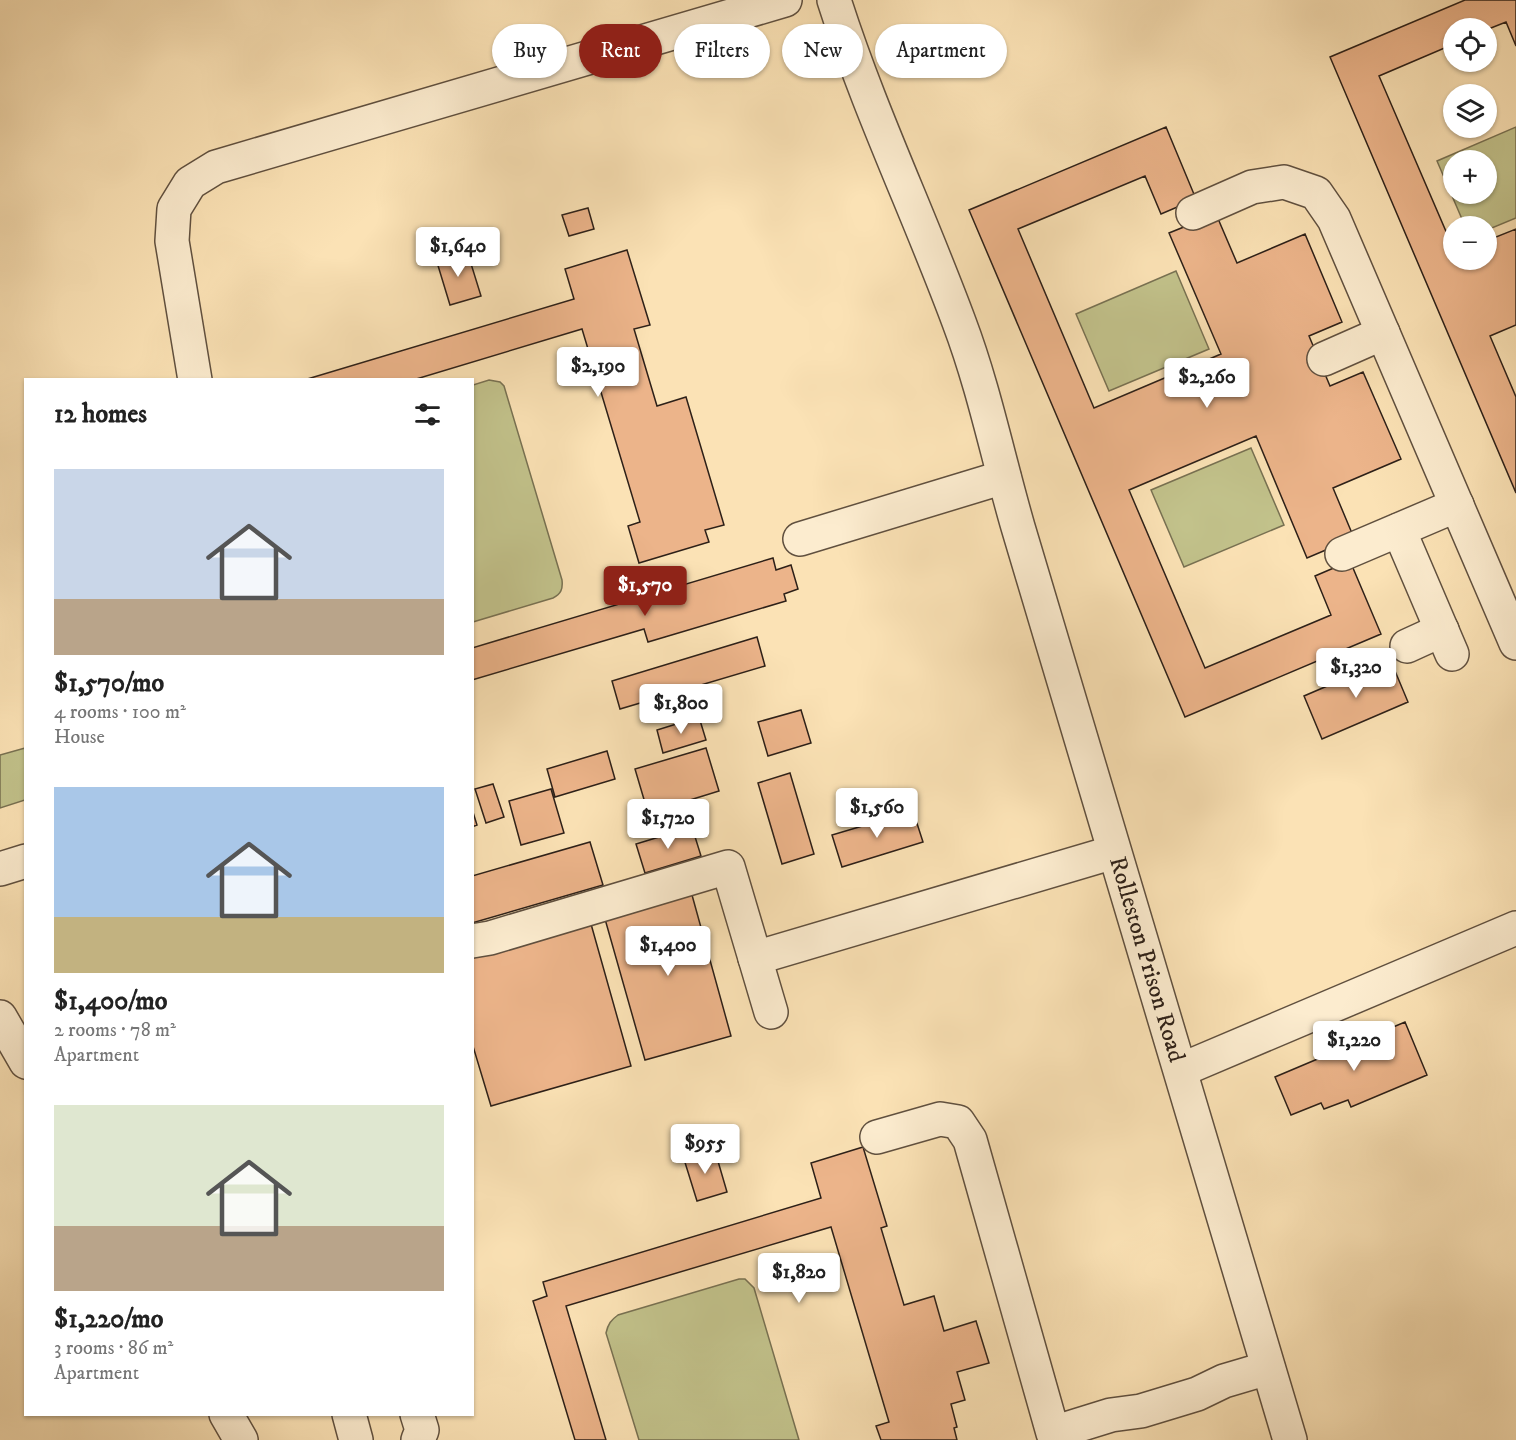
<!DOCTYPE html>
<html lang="en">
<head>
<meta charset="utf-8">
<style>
	:root { --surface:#fff; --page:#f2f2f2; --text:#222; --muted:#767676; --accent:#8f2418 }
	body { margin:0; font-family:"IM FELL DW Pica",serif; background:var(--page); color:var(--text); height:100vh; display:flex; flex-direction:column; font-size:22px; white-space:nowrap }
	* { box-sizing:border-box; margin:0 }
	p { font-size:20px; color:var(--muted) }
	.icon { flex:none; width:33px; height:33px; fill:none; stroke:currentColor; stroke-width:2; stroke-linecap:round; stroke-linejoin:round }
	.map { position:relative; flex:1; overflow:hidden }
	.drawer { position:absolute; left:24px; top:378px; width:450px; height:1038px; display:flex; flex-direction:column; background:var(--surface); border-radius:0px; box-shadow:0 2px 4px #0004 }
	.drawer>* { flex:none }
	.top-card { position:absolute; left:492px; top:24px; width:570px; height:54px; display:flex; gap:12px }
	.controls { position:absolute; left:1443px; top:18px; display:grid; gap:12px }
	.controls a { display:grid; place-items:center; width:54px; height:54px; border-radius:50%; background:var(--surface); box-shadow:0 2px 4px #0004; font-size:30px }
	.price { position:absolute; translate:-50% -51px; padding:0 14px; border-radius:6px; background:#fff; color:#222; font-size:20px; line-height:39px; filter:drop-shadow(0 2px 3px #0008) }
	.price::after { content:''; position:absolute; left:50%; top:36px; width:18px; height:14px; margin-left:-9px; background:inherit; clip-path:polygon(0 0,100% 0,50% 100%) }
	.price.active { background:var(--accent); color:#fff }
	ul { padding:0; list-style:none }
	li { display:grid; align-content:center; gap:12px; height:318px; padding:0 30px }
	li span { display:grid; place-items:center; height:186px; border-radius:0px; color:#555 }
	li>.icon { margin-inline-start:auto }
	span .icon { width:108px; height:108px; fill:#fffc; stroke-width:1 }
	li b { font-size:26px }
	h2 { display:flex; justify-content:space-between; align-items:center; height:72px; padding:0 30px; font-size:26px }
	.pill { padding:0 21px; border-radius:27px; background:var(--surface); box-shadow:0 2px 4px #0004; font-size:21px; line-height:54px }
	.pill.active { background:var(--accent); color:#fff }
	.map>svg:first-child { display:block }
</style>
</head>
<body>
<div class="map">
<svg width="1516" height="1440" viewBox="0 0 1516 1440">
	<rect width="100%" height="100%" fill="#fbe2b5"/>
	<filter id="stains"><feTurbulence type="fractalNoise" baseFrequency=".00333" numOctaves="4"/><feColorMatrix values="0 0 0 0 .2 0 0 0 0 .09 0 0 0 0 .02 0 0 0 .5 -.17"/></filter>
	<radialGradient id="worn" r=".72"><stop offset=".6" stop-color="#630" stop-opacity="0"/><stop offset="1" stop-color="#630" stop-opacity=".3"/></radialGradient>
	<path fill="#c2c28b" stroke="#787152" stroke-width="1.5" fill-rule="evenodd" d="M1516 127V218L1487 230 1486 226H1465L1437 161ZM1486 160V194H1454V160Z
		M1176 271 1209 349 1109 391 1076 314Z
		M489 380 500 382 504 386 562 580C563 589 561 594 553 598L473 622V385Z
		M1251 448 1284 525 1184 567 1151 490Z
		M25 748V800L0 808V755Z
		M739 1279H745L754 1288 799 1440H639L606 1333C608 1324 611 1320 618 1315Z"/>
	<path fill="#ecb48a" stroke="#2d2018" stroke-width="1.5" d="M1465 0H1516V46L1506 22 1486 30 1454 28V44L1379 76 1454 250V260H1486V241L1516 229V325L1490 336 1516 397V493L1330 57Z
		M1166 127 1196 199 1161 214 1145 176 1018 229 1094 408 1221 354 1169 233 1216 214 1237 263 1305 234 1342 322 1309 336 1330 386 1363 372 1401 459 1333 488 1354 538 1307 558 1256 436 1129 490 1205 668 1331 615 1315 576 1350 561 1381 634 1185 717 969 210Z
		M588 208 594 229 569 236 562 215Z
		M627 250 650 325 634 329 657 406 686 397 724 525 705 530 709 542 639 563 628 526 640 522 582 329 413 380H304L574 299 565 269Z
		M458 252 460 257 468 254 481 296 450 305 436 259Z
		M773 558 776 570 791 565 798 589 784 594 786 601 648 642 644 629 472 680V648Z
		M757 637 765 666 620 709 612 681Z
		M1390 659 1408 702 1322 739 1304 696Z
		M801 710 811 743 768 756 758 722Z
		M699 717 706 740 663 753 657 730Z
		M706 748 719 791 648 813 635 769Z
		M607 751 615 779 555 797 547 769Z
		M790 773 814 854 782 864 758 783Z
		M493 784 504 817 486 823 475 789Z
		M551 789 564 833 521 845 509 801Z
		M472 809 477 825 472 827Z
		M688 809 693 823 682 826 678 811Z
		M913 811 923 842 842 867 832 835Z
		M669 814 673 828 658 833 654 818Z
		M692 827 701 856 645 873 636 844Z
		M590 842 603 885 472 923V876Z
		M692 895 731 1036 645 1060 605 919Z
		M591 924 631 1066 491 1106 472 1043V958Z
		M1405 1022 1427 1075 1351 1107 1348 1100 1324 1109 1321 1103 1291 1115 1275 1077Z
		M863 1147 887 1226 881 1228 904 1305 934 1296 944 1331 976 1321 989 1363 957 1372 965 1400 951 1404 957 1427 954 1428 957 1440H881L876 1426 889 1422 831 1227 566 1306 606 1440H575L533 1301 547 1296 543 1282 821 1198 811 1163Z
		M705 1150 706 1153 715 1151 727 1192 697 1201 683 1156Z"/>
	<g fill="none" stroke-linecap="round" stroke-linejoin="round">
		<g stroke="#60503f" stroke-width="36">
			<g id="minor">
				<path id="s1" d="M834 0C869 110 919 214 959 322 984 388 998 458 1018 527L1290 1440"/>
				<path d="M1193 213 1252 187 1284 182 1316 193 1334 219 1516 643"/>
				<path d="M1324 359 1383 333"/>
				<path d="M195 380 172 241 174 209 190 183 216 167 785 0"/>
				<path d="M1399 530 1452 654"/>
				<path d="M800 539 1004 477"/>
				<path d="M1342 554 1457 505"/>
				<path d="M1407 646 1442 630"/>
				<path d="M0 869 26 861"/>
				<path d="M472 941 490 938 728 867 771 1012"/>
				<path d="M755 958 1114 852"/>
				<path d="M0 1017 26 1062"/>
				<path d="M1181 1070 1516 928"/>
				<path d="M877 1137 940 1119 958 1122 970 1140 1053 1433 1111 1415 1141 1411 1197 1394 1224 1381 1268 1368"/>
				<path d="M226 1414 241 1440"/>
				<path d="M349 1414 356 1440"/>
				<path d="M417 1414 422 1430 418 1440"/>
			</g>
		</g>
		<use href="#minor" stroke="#fceccf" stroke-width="33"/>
	</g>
	<g text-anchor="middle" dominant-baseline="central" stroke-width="4.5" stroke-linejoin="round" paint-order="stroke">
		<g font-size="24" fill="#2d2018" stroke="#fceccf">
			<text stroke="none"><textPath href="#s1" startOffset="1010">Rolleston Prison Road</textPath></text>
		</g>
	</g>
	<rect width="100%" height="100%" filter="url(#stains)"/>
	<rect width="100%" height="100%" fill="url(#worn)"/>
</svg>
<div class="controls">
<a><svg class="icon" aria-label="locate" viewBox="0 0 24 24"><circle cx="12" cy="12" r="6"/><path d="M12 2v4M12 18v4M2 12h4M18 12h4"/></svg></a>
<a><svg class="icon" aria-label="layers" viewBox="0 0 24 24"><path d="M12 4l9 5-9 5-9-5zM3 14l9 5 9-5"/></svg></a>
<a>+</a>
<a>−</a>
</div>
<b class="price" style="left:458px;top:278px">$1,640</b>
<b class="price" style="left:598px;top:398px">$2,190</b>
<b class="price" style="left:1207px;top:409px">$2,260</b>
<b class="price active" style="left:645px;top:617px">$1,570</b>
<b class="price" style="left:1356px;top:699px">$1,320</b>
<b class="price" style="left:681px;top:735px">$1,800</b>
<b class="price" style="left:877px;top:839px">$1,560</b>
<b class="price" style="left:668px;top:850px">$1,720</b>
<b class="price" style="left:668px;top:977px">$1,400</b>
<b class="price" style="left:1354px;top:1072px">$1,220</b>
<b class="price" style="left:705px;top:1175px">$955</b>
<b class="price" style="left:799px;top:1304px">$1,820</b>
<div class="top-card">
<a class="pill">Buy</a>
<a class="pill active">Rent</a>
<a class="pill">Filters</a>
<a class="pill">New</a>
<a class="pill">Apartment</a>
</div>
<section class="drawer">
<h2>12 homes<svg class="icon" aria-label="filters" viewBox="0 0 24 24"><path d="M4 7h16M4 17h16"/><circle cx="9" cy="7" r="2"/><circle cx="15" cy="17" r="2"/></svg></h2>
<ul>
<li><span style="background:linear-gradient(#c9d6e8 70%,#b9a48a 0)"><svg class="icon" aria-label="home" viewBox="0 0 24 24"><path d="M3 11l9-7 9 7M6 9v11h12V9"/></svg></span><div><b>$1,570/mo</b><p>4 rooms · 100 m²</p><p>House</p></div></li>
<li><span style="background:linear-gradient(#a9c7e8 70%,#c2b280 0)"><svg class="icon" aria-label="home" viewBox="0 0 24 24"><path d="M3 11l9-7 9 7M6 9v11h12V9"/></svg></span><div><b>$1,400/mo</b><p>2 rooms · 78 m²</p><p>Apartment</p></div></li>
<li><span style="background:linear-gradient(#dfe7d0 65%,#b9a48a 0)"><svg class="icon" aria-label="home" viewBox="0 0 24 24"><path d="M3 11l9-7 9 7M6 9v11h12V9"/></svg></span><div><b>$1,220/mo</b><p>3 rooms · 86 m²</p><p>Apartment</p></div></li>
</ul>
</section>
</div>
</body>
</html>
